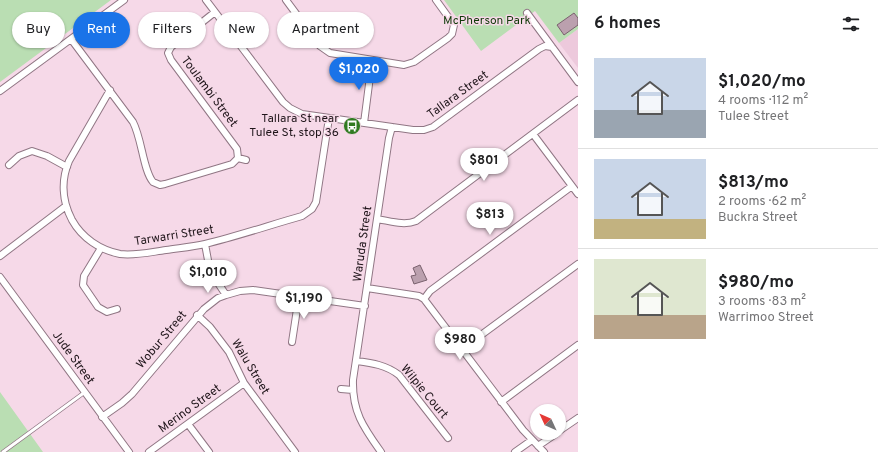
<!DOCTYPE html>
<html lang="en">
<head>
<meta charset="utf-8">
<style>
	:root { --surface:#fff; --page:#f6f6f6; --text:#202124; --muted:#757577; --line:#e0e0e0; --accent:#1a73e8 }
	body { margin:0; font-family:Overpass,sans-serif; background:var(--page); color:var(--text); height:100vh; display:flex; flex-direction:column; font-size:15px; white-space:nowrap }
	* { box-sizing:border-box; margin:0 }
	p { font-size:13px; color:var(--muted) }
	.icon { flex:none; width:22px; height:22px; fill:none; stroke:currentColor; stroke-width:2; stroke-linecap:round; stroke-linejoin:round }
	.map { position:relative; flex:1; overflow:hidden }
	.sheet { display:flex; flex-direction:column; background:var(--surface); width:300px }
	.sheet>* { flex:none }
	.guide { position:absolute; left:12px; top:12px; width:380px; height:36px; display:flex; gap:8px }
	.needle { width:26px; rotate:314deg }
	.tools { position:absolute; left:530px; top:404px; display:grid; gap:8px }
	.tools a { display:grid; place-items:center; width:36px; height:36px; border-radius:50%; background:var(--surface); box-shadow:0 1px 3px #0004; font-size:20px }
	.price { position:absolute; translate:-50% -34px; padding:0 9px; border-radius:14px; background:#fff; color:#222; font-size:13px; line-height:26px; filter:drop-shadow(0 1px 2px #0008) }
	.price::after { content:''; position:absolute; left:50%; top:24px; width:12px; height:9px; margin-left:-6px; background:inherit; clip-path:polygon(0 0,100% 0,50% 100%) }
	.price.current { background:var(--accent); color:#fff }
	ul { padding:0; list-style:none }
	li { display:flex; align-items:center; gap:12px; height:100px; padding:0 16px }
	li+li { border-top:1px solid var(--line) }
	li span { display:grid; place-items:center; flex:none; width:112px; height:80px; border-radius:0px; color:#555 }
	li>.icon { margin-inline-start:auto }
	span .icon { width:48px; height:48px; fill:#fffc; stroke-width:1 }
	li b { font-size:17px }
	h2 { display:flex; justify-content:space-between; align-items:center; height:48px; padding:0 16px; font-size:17px }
	.chip { padding:0 14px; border-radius:18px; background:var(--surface); box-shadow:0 1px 3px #0004; font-size:14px; line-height:36px }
	.chip.current { background:var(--accent); color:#fff }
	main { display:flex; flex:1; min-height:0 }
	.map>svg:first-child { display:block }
</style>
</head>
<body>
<main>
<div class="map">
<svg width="578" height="452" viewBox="0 0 578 452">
	<rect width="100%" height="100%" fill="#f6d9e8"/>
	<path fill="#edc9dc" d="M578 29V68L559 43Z"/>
	<path fill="#badeb3" d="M0 0H111L0 82Z
		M444 0H578V29L559 43 535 11 481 51Z
		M0 392 43 452H0Z"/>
	<path fill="#bba0ae" stroke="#7a616e" d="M574 13 578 18V25L564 35 557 25Z
		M420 265 427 280 414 284 411 276 416 275 413 268Z"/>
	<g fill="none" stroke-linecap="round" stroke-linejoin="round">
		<g stroke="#907684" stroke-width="4.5">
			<path id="service" d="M3 452 85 392"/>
		</g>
		<g stroke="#907684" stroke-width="8">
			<path id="minor" d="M206 0 283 102 290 108 302 114 413 130H424L433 127 539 49 545 46 552 47
				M286 0 320 46 330 53 404 65 414 62 448 38 452 34 454 25 436 0
				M215 12 171 47 168 53 171 60 237 149 238 158
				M527 13 578 82
				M71 39 133 122C142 139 143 170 153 182L160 185 165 184 232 164 238 158
				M110 90 69 161C61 180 62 201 72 220 82 238 100 250 120 254 135 256 151 252 166 250 179 248 192 247 205 244 238 236 270 225 302 216L312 209 316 202 329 118
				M0 91 124 0
				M364 123 372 61
				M533 134 578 194
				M238 158 246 160
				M9 165 19 156 32 151 47 156 67 167
				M377 219C390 221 404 226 416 221L578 100
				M205 244 210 271 226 295
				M101 248 84 276 83 285 98 307 107 312 117 309
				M0 256 66 206
				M0 277 129 452
				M367 288 419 296 424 299 523 430 544 452
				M424 299 430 291 572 186
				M197 315 210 327 229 352 244 383 295 452
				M292 342 299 296
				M462 349 578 264
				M357 361C372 363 386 365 399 375L448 438
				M341 389 353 390
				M501 402 578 345
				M102 417 122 403 132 394 204 309 218 298 226 295 240 291 253 290 365 306
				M188 424 209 452
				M559 431 578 418
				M538 446 557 433
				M149 452 244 383
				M381 452C364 428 352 412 353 380L389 138 392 127
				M515 452 532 440"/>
		</g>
		<use href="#service" stroke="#fff" stroke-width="3"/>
		<use href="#minor" stroke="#fff" stroke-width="6"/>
	</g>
	<defs>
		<g id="bus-disc" transform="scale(0.9)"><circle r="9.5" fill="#307b21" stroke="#f6d9e8"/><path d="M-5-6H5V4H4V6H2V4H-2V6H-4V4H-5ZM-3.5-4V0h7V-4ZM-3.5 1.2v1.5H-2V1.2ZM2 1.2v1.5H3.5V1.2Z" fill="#fff"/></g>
	</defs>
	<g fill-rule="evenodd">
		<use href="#bus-disc" x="352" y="126"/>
	</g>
	<g text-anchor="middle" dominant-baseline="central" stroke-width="3" stroke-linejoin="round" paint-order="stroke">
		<g font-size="12" fill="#113a09" stroke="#f6d9e8">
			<text x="487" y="21">McPherson Park</text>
		</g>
		<g font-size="12" fill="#20161b" stroke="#f6d9e8">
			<text transform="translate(209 92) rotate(53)">Toulambi Street</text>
			<text transform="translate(458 95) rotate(-36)">Tallara Street</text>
			<text transform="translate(174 236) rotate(-9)">Tarwarri Street</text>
			<text transform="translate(363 244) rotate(-82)">Waruda Street</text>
			<text transform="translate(162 340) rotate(-50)">Wobur Street</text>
			<text transform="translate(73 358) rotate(54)">Jude Street</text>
			<text transform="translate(250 367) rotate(59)">Walu Street</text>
			<text transform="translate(424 392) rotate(50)">Wilpie Court</text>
			<text transform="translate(190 409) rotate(-36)">Merino Street</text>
		</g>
		<g font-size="12" fill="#20161b" stroke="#f6d9e8" text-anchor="end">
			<text x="339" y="119">Tallara St near<tspan x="339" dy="14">Tulee St, stop 36</tspan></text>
		</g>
	</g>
</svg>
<div class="tools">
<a><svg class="needle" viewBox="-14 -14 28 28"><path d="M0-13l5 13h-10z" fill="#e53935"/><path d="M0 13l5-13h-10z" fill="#757577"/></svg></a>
</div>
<b class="price current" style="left:359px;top:91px">$1,020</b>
<b class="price" style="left:484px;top:182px">$801</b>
<b class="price" style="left:490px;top:236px">$813</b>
<b class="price" style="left:208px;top:294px">$1,010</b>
<b class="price" style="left:304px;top:320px">$1,190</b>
<b class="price" style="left:460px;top:361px">$980</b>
<div class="guide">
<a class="chip">Buy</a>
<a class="chip current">Rent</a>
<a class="chip">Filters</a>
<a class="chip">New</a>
<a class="chip">Apartment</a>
</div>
</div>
<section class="sheet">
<h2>6 homes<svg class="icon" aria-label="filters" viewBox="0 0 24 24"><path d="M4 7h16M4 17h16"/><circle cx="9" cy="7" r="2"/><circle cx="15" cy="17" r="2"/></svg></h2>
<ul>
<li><span style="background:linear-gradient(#c9d6e8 65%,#9aa5b1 0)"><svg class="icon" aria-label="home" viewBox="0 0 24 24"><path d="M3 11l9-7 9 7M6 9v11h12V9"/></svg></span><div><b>$1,020/mo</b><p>4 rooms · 112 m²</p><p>Tulee Street</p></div></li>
<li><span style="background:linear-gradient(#c9d6e8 75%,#c2b280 0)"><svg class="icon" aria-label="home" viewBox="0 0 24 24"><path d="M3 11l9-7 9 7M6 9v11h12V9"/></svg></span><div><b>$813/mo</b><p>2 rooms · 62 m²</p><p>Buckra Street</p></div></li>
<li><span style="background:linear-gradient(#dfe7d0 70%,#b9a48a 0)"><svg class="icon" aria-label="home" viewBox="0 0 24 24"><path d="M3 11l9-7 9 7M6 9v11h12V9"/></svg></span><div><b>$980/mo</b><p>3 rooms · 83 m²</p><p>Warrimoo Street</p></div></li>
</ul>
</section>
</main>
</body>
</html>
